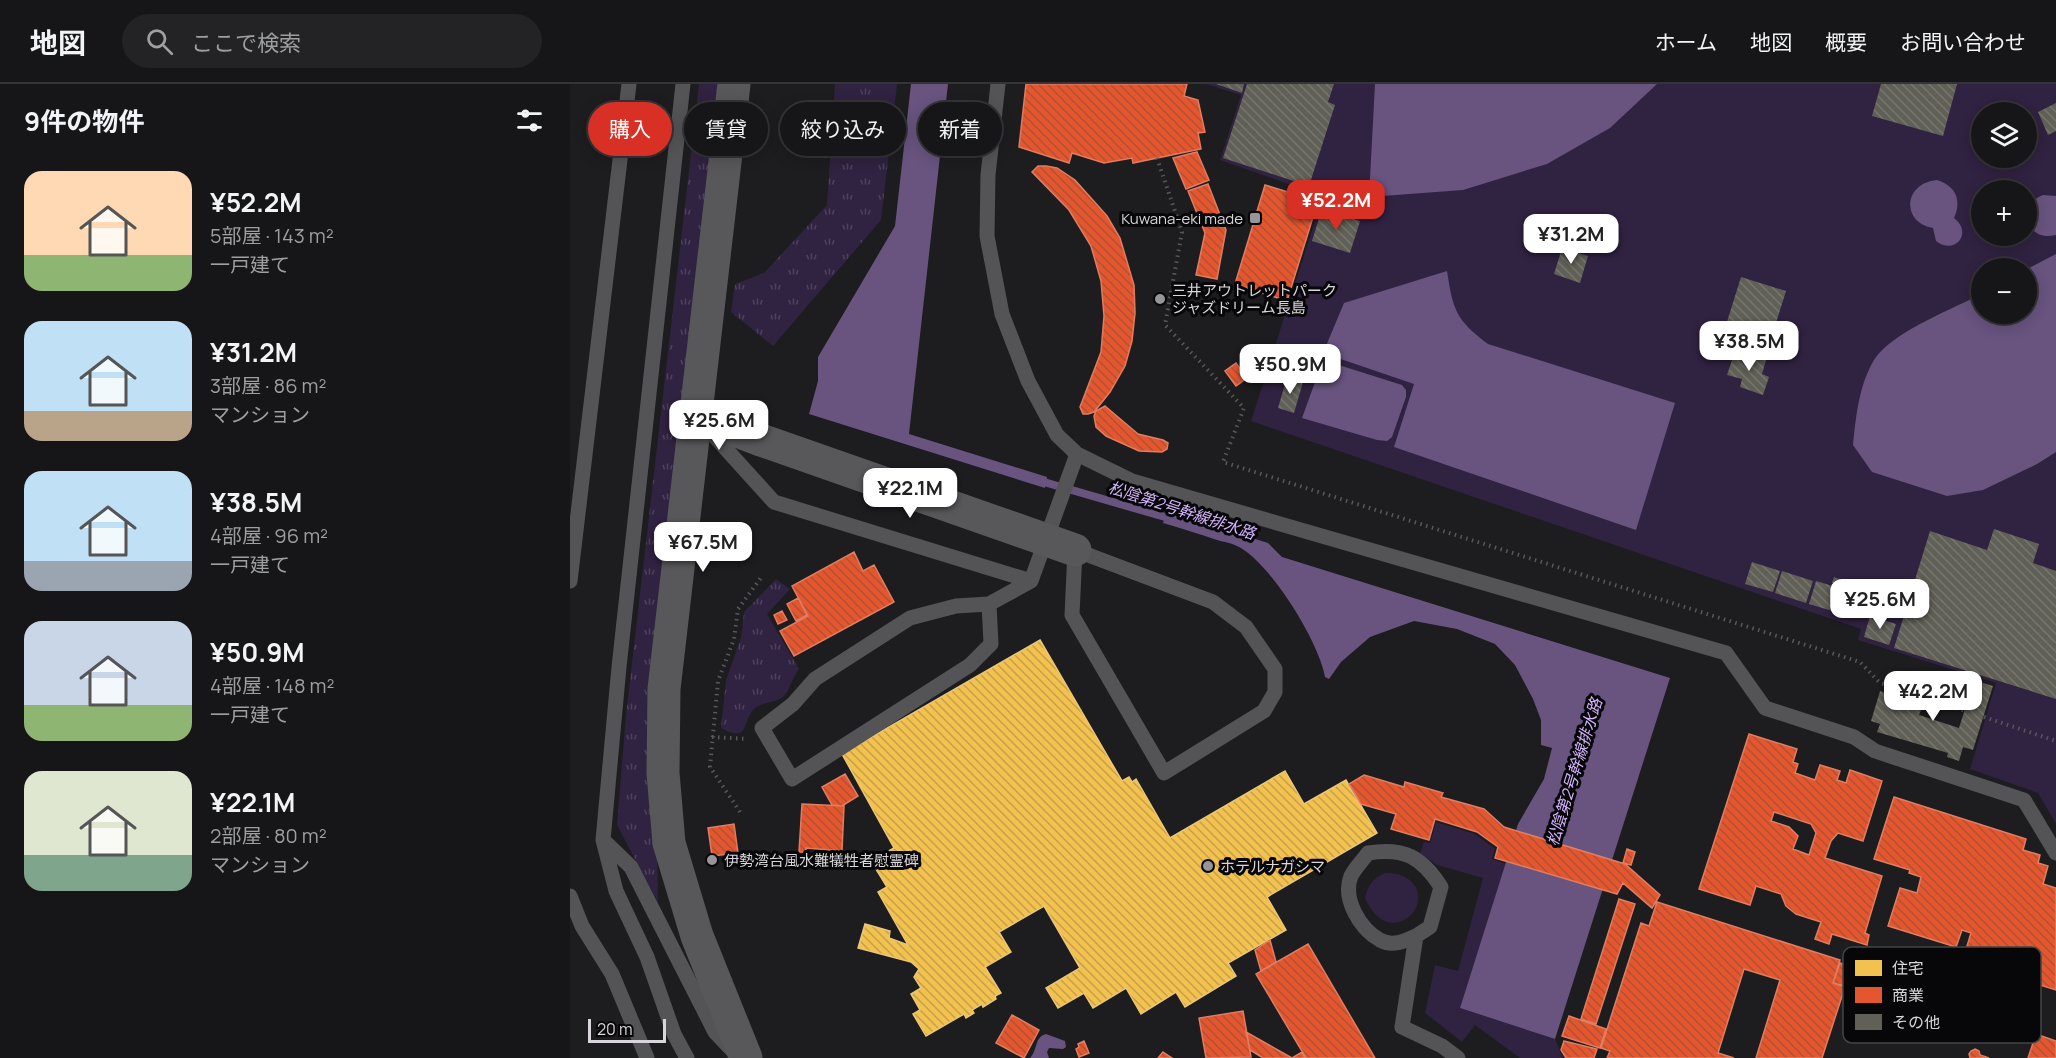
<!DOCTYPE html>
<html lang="ja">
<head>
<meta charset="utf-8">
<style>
	:root { --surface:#161517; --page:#232224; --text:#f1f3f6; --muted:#9e9fa1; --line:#353436; --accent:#d93025 }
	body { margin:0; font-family:Manrope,"Noto Sans JP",sans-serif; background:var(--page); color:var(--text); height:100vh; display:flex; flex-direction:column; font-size:22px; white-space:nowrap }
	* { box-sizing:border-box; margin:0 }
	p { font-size:20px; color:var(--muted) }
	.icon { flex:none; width:33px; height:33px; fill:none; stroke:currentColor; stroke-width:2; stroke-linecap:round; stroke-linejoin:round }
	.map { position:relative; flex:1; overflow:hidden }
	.details { display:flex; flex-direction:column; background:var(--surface); width:570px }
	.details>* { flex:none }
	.banner { position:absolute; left:18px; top:18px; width:570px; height:54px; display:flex; gap:12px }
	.tools { position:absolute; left:1401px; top:18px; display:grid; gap:12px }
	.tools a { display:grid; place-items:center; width:66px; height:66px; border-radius:50%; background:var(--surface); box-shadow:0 3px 15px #0003,0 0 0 2px var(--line); font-size:30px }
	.scale { position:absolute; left:18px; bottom:15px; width:78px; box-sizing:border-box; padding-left:6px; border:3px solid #d8d6da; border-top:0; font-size:16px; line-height:21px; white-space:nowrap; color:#d8d6da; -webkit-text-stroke:4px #070608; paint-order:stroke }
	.price { position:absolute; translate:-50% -51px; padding:0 14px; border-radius:12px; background:#fff; color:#222; font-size:20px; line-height:39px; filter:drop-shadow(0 2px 3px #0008) }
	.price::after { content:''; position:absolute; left:50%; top:36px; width:18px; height:14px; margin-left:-9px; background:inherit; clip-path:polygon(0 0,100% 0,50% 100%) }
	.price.on { background:var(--accent); color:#fff }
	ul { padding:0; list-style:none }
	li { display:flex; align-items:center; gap:18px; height:150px; padding:0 24px }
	li span { display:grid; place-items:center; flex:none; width:168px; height:120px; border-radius:18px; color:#555 }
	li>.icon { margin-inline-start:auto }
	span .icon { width:72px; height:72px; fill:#fffc; stroke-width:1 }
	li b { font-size:26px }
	h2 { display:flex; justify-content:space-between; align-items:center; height:72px; padding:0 24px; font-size:26px }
	.pill { padding:0 21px; border-radius:27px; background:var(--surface); box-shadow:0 3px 15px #0003,0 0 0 2px var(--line); font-size:21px; line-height:54px }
	.pill.on { background:var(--accent); color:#fff }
	header { display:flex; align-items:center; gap:36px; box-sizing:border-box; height:84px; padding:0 30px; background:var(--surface); border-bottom:2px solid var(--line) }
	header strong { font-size:28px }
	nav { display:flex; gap:33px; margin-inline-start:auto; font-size:21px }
	.search { width:420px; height:54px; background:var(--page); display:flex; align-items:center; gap:15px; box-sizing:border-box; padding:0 21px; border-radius:33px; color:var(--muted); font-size:22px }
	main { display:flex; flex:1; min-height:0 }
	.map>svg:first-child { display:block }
</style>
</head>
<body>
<header>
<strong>地図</strong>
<div class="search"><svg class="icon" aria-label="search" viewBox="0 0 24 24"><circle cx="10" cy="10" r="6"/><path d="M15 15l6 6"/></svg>ここで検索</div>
<nav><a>ホーム</a><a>地図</a><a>概要</a><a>お問い合わせ</a></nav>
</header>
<main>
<section class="details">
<h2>9件の物件<svg class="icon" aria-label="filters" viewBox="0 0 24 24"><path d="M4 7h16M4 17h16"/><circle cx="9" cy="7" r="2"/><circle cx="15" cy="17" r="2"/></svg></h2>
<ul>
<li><span style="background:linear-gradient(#ffd9b3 70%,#8fb573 0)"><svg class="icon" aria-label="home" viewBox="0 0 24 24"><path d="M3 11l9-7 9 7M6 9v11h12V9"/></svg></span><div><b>¥52.2M</b><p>5部屋 · 143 m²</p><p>一戸建て</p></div></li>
<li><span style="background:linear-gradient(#bfe0f5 75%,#b9a48a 0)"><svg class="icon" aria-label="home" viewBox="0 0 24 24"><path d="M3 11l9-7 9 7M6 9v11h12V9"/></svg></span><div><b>¥31.2M</b><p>3部屋 · 86 m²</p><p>マンション</p></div></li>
<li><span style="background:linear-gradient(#bfe0f5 75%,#9aa5b1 0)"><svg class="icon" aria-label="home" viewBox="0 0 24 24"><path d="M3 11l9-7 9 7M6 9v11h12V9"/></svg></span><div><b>¥38.5M</b><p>4部屋 · 96 m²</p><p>一戸建て</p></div></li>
<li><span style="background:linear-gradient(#c9d6e8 70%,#8fb573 0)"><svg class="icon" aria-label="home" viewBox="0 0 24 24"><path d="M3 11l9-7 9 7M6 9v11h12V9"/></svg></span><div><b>¥50.9M</b><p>4部屋 · 148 m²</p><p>一戸建て</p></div></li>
<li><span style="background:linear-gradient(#dfe7d0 70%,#7fa58c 0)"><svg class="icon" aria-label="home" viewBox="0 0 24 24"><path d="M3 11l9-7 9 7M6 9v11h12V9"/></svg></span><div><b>¥22.1M</b><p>2部屋 · 80 m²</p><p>マンション</p></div></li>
</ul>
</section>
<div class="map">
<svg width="1486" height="974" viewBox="0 0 1486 974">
	<defs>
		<pattern id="grass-tufts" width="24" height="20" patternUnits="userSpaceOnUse" patternTransform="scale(1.5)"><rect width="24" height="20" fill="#302241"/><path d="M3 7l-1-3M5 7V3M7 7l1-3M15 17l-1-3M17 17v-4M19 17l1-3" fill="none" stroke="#4d415c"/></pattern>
		<pattern id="homes-back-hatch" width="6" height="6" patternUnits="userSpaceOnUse" patternTransform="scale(1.5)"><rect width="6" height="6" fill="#f2c14e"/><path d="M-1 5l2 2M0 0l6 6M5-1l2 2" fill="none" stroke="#c6a14b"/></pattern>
		<pattern id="shops-back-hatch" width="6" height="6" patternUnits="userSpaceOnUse" patternTransform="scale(1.5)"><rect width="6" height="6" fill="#e4572e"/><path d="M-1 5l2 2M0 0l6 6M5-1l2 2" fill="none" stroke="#b35034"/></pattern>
		<pattern id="building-back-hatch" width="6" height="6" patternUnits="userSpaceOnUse" patternTransform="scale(1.5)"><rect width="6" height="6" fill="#606057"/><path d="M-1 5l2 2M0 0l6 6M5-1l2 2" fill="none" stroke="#76766f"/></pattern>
	</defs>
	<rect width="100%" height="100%" fill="#1d1c1f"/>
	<path fill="url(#grass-tufts)" d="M129 0H155L87 756 88 818 47 741 56 631Z
		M265 0H327L311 136 203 262 161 228 165 200 194 189 257 121Z
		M206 495 220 505 197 530 229 585C222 593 220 607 213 613 203 620 192 617 183 626 172 640 179 659 151 644L156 596 171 554 174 528Z"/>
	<path fill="#302241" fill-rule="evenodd" d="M636 0H1486V740L1468 709 1400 685 1426 599 1288 556 1291 545 681 337 753 112 650 76 671 11ZM1412 28H1456V74H1412ZM1412 106H1456V152H1412ZM1412 184H1456V230H1412Z
		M866 738 905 750 925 765 922 775 936 780 890 924 985 955 993 974H950L905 941 892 958 855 929 865 881 888 887 913 794 867 781 850 769 854 758 860 759Z
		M815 789C824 789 833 790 841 797 867 822 818 867 795 814 798 801 802 795 815 789Z"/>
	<path fill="#68547f" d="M341 0H378L339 350 477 393 475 404 239 330 248 297V273L325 142Z
		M805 0H1087L1040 44 977 80 893 106 799 113Z
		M1367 96C1386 102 1392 116 1384 134 1403 148 1386 172 1366 157L1363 144C1331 139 1333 99 1367 96Z
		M1473 111 1486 112V151C1457 159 1445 122 1473 111Z
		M1486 170V368L1467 380 1413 406 1377 412 1302 388 1283 361C1286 332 1289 301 1304 276 1321 249 1376 228 1405 213L1406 203 1411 199 1412 230H1456L1457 185Z
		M877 187C883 226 886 236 918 260L1105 319 1066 446 824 363 844 300 753 269 774 219Z
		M753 276 832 301 836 306V313L822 353 817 357 807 356 732 334Z
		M597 427 698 459 712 473 1100 594 985 955 890 924 948 740 974 695 982 664 971 661V636L963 615 945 581 925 560 887 545 844 537 800 553 771 578 759 595 755 593C749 558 701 480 669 463 662 459 654 458 647 456 629 450 611 444 593 439Z
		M476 950 495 957 496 963 493 965 479 964 477 968 479 974H460C468 966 464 953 476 950Z"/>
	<path fill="url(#homes-back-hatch)" stroke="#eac778" stroke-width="1.5" d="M470 556 552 697 559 693 562 698 566 695 600 754 715 687 734 720 776 696 807 749 697 813 716 846 658 879 666 892 615 923 606 908 571 930 556 904 523 924 514 909 488 924 476 904 510 884 474 822 429 848 441 868 415 883 431 909 425 912 426 915 413 923 412 920 402 926 404 929 396 934 394 930 356 952 343 930 350 926 341 910 351 904 344 893 349 885 341 878 288 864 295 840 320 847 319 854 338 861 308 808 317 803 301 777 324 764 272 670Z"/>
	<path fill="url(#shops-back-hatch)" stroke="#e07d62" stroke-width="1.5" fill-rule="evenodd" d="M456 0H617L614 12 628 16 635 48 628 49 631 65 563 79 562 74 534 79 502 69 499 79 449 63Z
		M627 68 639 96 616 105 603 74Z
		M468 82H476L487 84 505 96 537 132 550 154 564 201 565 229 562 257 555 282 540 308 524 328 518 330H513L510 323 531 268 534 232 531 197 521 162 499 126 462 88Z
		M638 100 656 146 647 195 626 191 635 149 618 107Z
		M695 101 748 117 717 217 665 200Z
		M666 279 677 294 666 302 655 287Z
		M535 322 568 350 593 356 598 359 597 365 592 368 569 367 536 352 526 343 524 332 526 327Z
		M284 468 293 487 304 481 324 518 224 572 210 547 238 532 222 502Z
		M228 514 237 531 226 537 217 520Z
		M212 527 217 536 208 540 204 531Z
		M1179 650 1227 665 1223 678 1228 680 1225 689 1245 696 1250 681 1270 687 1267 696 1276 699 1280 686 1312 697 1293 757 1268 749 1261 757 1255 774 1312 792 1295 849 1299 851 1297 861 1262 850 1259 860 1245 855 1251 838 1226 830 1216 822 1211 810 1186 802 1180 821 1129 805ZM1204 728 1241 740 1246 749 1239 771 1223 765 1228 752 1219 743 1201 737Z
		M275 690 288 712 272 722 262 721 252 703Z
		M794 691 834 703 835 698 873 709 871 713 914 725 934 743 1055 780 1090 811 1082 824 1053 799 1047 810 925 774 928 763 907 748 865 735 859 756 821 745 826 730 791 720 779 700Z
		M1324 713 1456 755 1453 766 1470 771 1468 779 1478 782 1473 800 1486 804V906L1454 896 1457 885 1440 880 1434 899 1390 885 1401 849 1392 846 1386 863 1318 842 1330 804 1347 809 1351 793 1339 789 1340 786 1304 775Z
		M232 720 274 722 272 767 236 764V768H229Z
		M164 740 168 769 142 772 138 744Z
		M1057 765 1065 768 1061 781 1053 779Z
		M1049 815 1065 820 1026 940 1011 935Z
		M1087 818 1270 876 1263 899 1275 903 1252 974H1186L1210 896 1174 885 1148 969 1164 974H1037L1040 967 1031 964 1071 839 1079 842Z
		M700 856 706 878 691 887 685 866Z
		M738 860 805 974H736L686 890Z
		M1270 879 1279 882 1284 887 1286 897 1279 906 1274 907 1276 902 1263 899Z
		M673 927 681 973 636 974 629 934Z
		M442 931 469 946 454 974 426 959Z
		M999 932 1036 945 1030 964 992 952Z
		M676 948 722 974 732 968 735 974H693L680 966Z
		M1466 950 1486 957V974H1458Z
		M514 957 519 969 509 973 506 965 509 963 508 960Z
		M994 957 1027 965 1024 974H996L991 966Z
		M1405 965 1409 967 1410 971 1419 974H1400L1399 970 1401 967Z
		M593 968 602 974H588Z"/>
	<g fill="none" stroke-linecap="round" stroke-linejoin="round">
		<path stroke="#68547f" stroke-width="8" d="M467 396 602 435"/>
	</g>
	<path fill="url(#building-back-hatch)" d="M646 0H674L672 9Z
		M677 0H764L758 18 765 21 739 102 653 74Z
		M1311 0H1387L1373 52 1302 32Z
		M1486 19V47L1478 51 1468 28Z
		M752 125 790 137 780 169 742 157Z
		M992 164 1018 172 1010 199 984 190Z
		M1171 193 1216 207 1196 271 1151 257Z
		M1165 267 1196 276 1192 290 1199 293 1193 311 1170 303 1172 295 1157 291Z
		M717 293 733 298 724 329 708 324Z
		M1424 445 1469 460 1463 479 1486 487V615L1324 564 1360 447 1417 466Z
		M1182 478 1210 487 1203 508 1175 500Z
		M1212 487 1243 497 1236 519 1205 509Z
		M1264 493 1277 498 1275 503 1262 499Z
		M1246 497 1276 506 1269 529 1239 520Z
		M1300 532 1326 540 1319 561 1294 553Z
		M1404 596 1423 602 1403 666 1393 663 1389 677 1377 673 1378 669 1307 648 1310 640 1301 637 1310 607 1353 621 1349 631 1389 644Z"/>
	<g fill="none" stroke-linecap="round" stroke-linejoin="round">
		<path stroke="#58585a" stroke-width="4" stroke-dasharray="1.5 4.5" stroke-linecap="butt" d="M587 74 612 148 595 241 674 324 653 378 1290 578 1310 599 1395 627
			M1414 633 1486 657
			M142 653 177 655
			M170 728 140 683 148 597 164 555 168 525 193 491"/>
		<path stroke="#545355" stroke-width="15" d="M113 0 49 583 33 756 46 807 77 873 104 950 117 974
			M428 0 418 91 417 152 432 230 458 297 487 351 507 370 562 397 1156 569 1195 624 1284 653 1305 667 1454 716 1486 769
			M137 344 204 418 461 497 507 370
			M505 466 643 518 676 543 705 585V608L694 627 594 689 502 531Z
			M0 497 59 0
			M419 520 386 522 340 534 245 595 223 620 192 644 222 695 400 581 421 560 419 520 461 497
			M33 756 61 783 145 948 164 968
			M0 812 12 842 42 890 77 974
			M846 852C835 857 822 863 810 856 790 845 772 815 781 792 785 784 793 776 798 769 834 763 852 773 871 803L860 843 846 852 832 943 872 962 888 974"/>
		<path stroke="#58585a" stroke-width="33" d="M164 0 94 605 93 689 99 759 127 852 176 974
			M125 331 191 356"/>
		<path stroke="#58585a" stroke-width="33" d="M191 356 505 466"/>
	</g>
	<g fill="#979599" stroke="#070608" stroke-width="2">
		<rect x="679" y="128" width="12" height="12" rx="3"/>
		<circle cx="590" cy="215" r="6"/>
		<circle cx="142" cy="776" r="6"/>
		<circle cx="638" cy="782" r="6"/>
	</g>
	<g text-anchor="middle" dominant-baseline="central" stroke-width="6" stroke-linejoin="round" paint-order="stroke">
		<g font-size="15" fill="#d8d6da" stroke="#070608" text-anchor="start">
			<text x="673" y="134" text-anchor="end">Kuwana-eki made</text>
			<text x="602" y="206">三井アウトレットパーク<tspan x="602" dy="17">ジャズドリーム長島</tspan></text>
			<text x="154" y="776">伊勢湾台風水難犠牲者慰霊碑</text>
			<text x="650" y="782">ホテルナガシマ</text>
		</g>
		<g font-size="16" font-style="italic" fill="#d5b5fd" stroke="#070608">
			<text transform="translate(612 426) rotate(18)">松陰第2号幹線排水路</text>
			<text transform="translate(1004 688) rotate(-73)">松陰第2号幹線排水路</text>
		</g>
	</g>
	<rect x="1273" y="863" width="198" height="96" rx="9" fill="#070608" stroke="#464447" stroke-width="1.5"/>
	<rect x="1285" y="876" width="27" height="16" fill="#f2c14e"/>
	<rect x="1285" y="903" width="27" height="16" fill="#e4572e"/>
	<rect x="1285" y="930" width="27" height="16" fill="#606057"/>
	<g font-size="16" fill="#d8d6da">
		<text x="1322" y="890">住宅</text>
		<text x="1322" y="917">商業</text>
		<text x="1322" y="944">その他</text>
	</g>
</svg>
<div class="tools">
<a><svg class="icon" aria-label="layers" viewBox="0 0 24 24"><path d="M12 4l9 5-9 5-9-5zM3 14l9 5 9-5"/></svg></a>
<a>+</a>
<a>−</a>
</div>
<div class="scale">20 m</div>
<b class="price on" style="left:766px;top:147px">¥52.2M</b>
<b class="price" style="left:1001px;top:181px">¥31.2M</b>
<b class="price" style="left:1179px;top:288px">¥38.5M</b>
<b class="price" style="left:720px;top:311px">¥50.9M</b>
<b class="price" style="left:149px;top:367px">¥25.6M</b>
<b class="price" style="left:340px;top:435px">¥22.1M</b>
<b class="price" style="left:133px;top:489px">¥67.5M</b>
<b class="price" style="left:1310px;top:546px">¥25.6M</b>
<b class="price" style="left:1363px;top:638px">¥42.2M</b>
<div class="banner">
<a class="pill on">購入</a>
<a class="pill">賃貸</a>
<a class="pill">絞り込み</a>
<a class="pill">新着</a>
</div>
</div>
</main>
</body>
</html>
